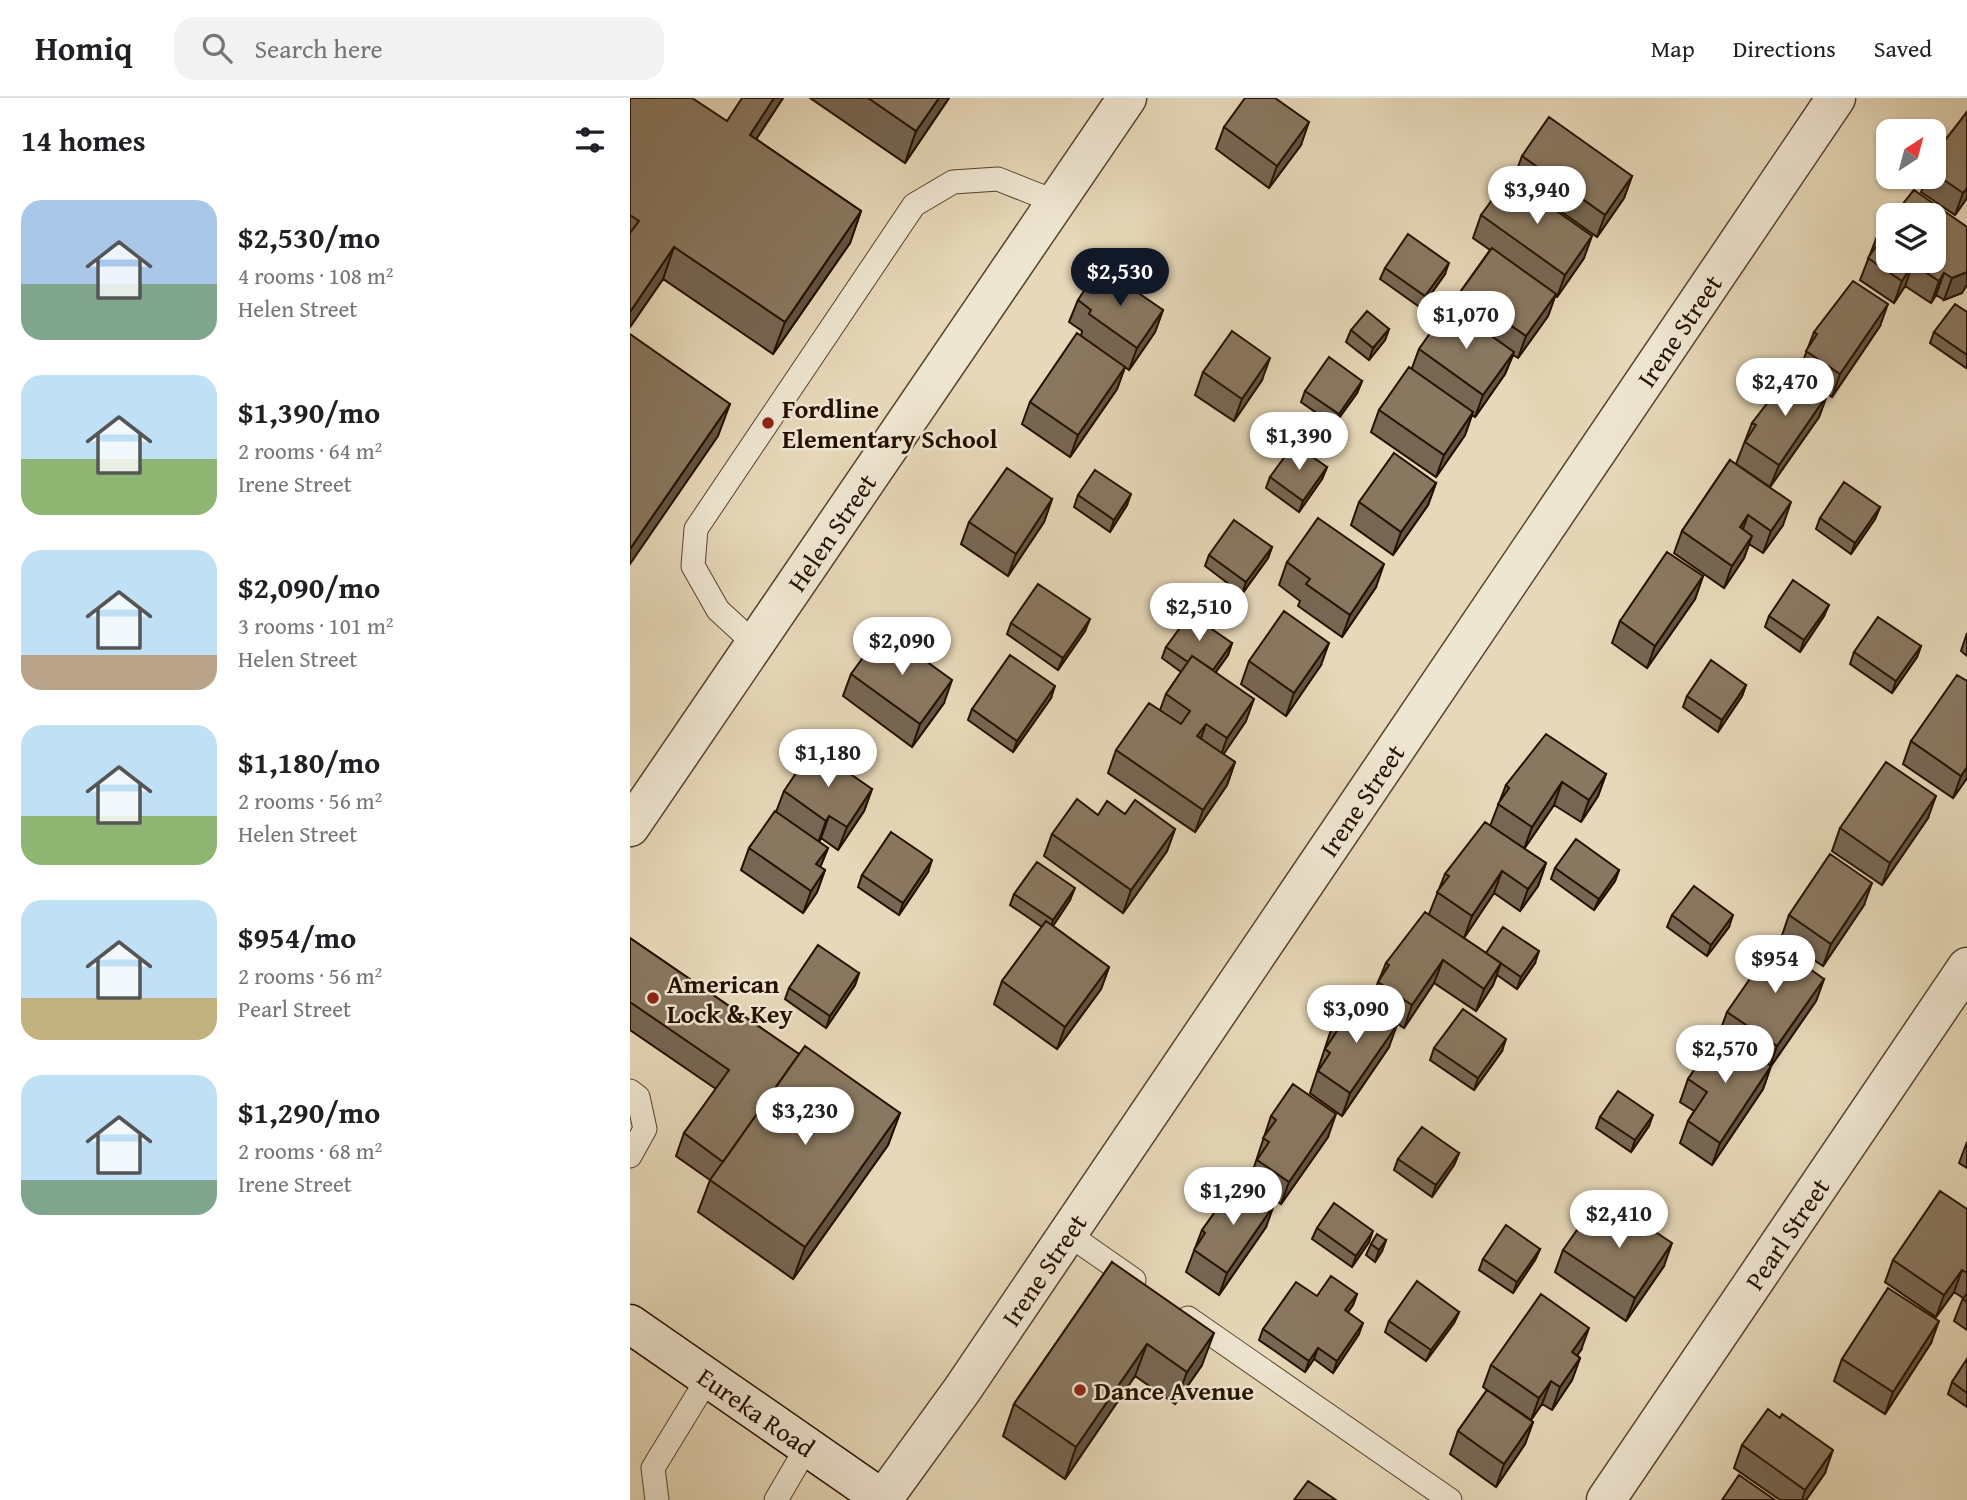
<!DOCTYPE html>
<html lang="en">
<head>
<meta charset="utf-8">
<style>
	:root { --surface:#fff; --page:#f2f2f2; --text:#202124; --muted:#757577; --line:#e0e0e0; --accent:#111827 }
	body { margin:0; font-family:"Gentium Book Plus",serif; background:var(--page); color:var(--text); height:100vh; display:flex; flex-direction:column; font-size:26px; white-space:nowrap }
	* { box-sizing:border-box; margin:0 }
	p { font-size:23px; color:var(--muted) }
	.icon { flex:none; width:38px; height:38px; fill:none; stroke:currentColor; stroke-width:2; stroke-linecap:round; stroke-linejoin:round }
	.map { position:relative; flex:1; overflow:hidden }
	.panel { display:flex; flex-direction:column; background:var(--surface); width:630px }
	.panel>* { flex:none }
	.needle { width:46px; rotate:36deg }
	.tools { position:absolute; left:1246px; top:21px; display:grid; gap:14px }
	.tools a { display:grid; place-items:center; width:70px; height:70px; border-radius:14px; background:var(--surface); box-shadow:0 2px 5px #0004; font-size:35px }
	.price { position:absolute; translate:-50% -60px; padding:0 16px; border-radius:24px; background:#fff; color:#222; font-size:23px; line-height:46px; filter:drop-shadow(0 2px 4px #0008) }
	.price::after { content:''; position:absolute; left:50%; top:42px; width:21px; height:16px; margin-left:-10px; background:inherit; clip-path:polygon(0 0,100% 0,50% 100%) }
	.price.on { background:var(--accent); color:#fff }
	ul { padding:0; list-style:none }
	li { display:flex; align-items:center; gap:21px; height:175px; padding:0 21px }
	li span { display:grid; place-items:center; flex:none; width:196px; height:140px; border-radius:21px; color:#555 }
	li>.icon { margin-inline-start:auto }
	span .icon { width:84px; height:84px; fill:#fffc; stroke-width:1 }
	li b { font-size:30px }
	h2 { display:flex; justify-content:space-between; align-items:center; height:84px; padding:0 21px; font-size:30px }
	header { display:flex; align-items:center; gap:42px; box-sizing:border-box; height:98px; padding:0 35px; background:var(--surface); border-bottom:2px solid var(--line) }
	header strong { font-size:33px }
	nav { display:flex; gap:38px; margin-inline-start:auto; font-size:24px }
	.search { width:490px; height:63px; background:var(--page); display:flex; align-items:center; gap:18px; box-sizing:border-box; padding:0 24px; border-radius:21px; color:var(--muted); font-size:26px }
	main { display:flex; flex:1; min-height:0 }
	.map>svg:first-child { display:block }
</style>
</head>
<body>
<header>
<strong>Homiq</strong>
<div class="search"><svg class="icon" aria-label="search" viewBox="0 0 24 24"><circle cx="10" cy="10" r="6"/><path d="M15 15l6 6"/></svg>Search here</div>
<nav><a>Map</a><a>Directions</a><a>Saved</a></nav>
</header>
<main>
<section class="panel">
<h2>14 homes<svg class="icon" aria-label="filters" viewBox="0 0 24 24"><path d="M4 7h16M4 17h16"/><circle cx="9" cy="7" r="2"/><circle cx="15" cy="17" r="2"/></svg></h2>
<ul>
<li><span style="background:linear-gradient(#a9c7e8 60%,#7fa58c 0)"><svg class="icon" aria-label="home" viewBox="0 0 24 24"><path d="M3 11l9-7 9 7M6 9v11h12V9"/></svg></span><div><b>$2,530/mo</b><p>4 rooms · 108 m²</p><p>Helen Street</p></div></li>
<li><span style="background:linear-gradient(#bfe0f5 60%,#8fb573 0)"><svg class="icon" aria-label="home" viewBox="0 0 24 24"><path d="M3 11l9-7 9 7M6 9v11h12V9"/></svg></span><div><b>$1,390/mo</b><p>2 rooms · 64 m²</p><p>Irene Street</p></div></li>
<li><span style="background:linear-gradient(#bfe0f5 75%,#b9a48a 0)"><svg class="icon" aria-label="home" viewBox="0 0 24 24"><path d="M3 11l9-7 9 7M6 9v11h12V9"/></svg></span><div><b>$2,090/mo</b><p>3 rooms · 101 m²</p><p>Helen Street</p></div></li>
<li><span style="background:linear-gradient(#bfe0f5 65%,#8fb573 0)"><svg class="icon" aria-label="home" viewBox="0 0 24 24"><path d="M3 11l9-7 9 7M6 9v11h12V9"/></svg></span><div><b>$1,180/mo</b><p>2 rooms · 56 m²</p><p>Helen Street</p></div></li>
<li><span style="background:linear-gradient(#bfe0f5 70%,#c2b280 0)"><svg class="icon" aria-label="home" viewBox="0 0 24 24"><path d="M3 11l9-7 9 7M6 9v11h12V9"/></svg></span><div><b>$954/mo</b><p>2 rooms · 56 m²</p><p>Pearl Street</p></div></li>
<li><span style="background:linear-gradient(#bfe0f5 75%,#7fa58c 0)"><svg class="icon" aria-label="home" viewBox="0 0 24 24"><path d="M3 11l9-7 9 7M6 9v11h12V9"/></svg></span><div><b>$1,290/mo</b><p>2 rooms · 68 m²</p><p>Irene Street</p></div></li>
</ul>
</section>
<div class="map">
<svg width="1337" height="1402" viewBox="0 0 1337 1402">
	<rect width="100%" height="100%" fill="#e6d8b8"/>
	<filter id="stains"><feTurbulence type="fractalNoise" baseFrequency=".00286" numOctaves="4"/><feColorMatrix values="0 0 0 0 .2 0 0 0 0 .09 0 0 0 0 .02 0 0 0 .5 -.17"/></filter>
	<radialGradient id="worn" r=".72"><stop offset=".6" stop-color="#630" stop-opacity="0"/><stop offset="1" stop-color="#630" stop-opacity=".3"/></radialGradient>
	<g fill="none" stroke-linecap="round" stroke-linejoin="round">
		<g stroke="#55422e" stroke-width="25">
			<path id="lane" d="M125 546 88 512 63 468 66 431 284 107 323 84 368 81 426 104
				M0 993 8 999 15 1031 0 1058
				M438 1136 504 1182
				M558 1220 820 1402
				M27 1402 23 1370 78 1280
				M146 1402 177 1349"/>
		</g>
		<g stroke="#55422e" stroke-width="41">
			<g id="street">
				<path id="s1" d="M0 729 497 0"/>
				<path id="s2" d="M253 1401 332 1292 1206 0"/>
				<path id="s3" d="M976 1402 1337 869"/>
			</g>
		</g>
		<g stroke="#251000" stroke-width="41">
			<g id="secondary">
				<path id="s4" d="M0 1226 254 1402"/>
			</g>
		</g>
		<use href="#lane" stroke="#efe6d1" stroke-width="23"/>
		<use href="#street" stroke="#efe6d1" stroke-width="38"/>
		<use href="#secondary" stroke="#efe6d1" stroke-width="38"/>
	</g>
	<path fill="#766753" stroke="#251000" stroke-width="2" d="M0 0 97 23 153 0 126 41 231 113 220 145 143 256 33 181 0 229Z
		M180 0H319L275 65Z
		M1337 14V100L1325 117 1291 94 1297 79H1304V63L1307 53Z
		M594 29 671 47 639 90 586 51Z
		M892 58 1002 78 994 100 967 139 884 80Z
		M1284 92 1332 195 1314 202 1306 197 1301 205 1275 188 1264 205 1230 182 1246 141Z
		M851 117 954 160 927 199 925 198 918 218 888 260 883 257 875 276 845 319 842 317 835 337 806 379 741 334 749 312 782 270 789 251 824 212 831 193 860 152 843 140Z
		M755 170 815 176 791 210 750 181Z
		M481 181 533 212 525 234 499 272 495 269 487 291 440 359 392 326 400 304 451 238 452 233 439 224 448 202Z
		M1337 214V269L1336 270 1300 245 1304 234Z
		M1250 228 1202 299 1168 276 1184 234Z
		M759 231 755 242 739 262 716 244 721 232Z
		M573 274 632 282 604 323 565 297Z
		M732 283 727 295 704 327 671 304 675 293Z
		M1197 297 1189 319 1140 389 1106 366 1122 325Z
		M1100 362 1153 427 1133 455 1119 446 1114 460 1094 490 1044 455 1052 433Z
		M697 369 692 381 669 414 636 390 640 379Z
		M806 385 798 407 763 457 721 427 729 404Z
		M448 397 497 407 480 434 444 409Z
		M422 401 414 424 378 478 331 446 339 424Z
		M1250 409 1245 421 1221 456 1186 431 1190 420Z
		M642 449 638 460 612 496 575 468 579 457Z
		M657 464 746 489 712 539 668 508 670 503 649 487Z
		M1073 478 1065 501 1017 570 982 545 990 523Z
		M1139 518H1194L1170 554 1135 529Z
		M381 525 455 533 428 572 377 536Z
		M1337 535V558L1331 553Z
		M602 545 598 557 586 574 616 623 593 656 605 664 597 687 565 734 478 675 486 652 530 612 536 596 551 574 532 560 536 549Z
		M1291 548 1287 559 1262 595 1220 566 1224 554Z
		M619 563 691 567 656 618 611 586Z
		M221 576 314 605 282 649 213 598Z
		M1116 587 1112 598 1088 634 1053 609 1057 598Z
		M421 600 383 654 338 622 342 611Z
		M1281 643 1337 680 1323 700 1273 666Z
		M976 676 968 698 951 724 924 707 894 751 916 765 908 788 890 813 864 795 834 840 856 855 905 865 887 891 867 877 863 887 846 913 804 885 774 930 739 906 756 865 799 816 815 776 860 728 876 687Z
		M242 691 234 713 208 752 191 740 189 744 198 750 190 769 195 772 187 794 173 815 111 772 119 750 146 714 154 693Z
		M495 716 545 731 537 753 493 815 414 758 422 736Z
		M1298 720 1252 787 1202 753 1210 730Z
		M925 770 989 772 985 783 964 812 921 781Z
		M298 774 269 817 228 789 232 777Z
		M384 796 440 802 423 828 479 869 471 891 427 951 364 906 372 883 412 829 380 807Z
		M1234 807 1193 868 1151 840 1159 817Z
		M1042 817 1099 829 1077 858 1037 829Z
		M0 840 169 956 270 1015 258 1047 163 1181 68 1114 80 1082 46 1058 54 1035 86 991 0 932Z
		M229 875 225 887 196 930 155 901 159 890Z
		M1194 881 1186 903 1141 968 1133 991 1082 1067 1050 1045 1058 1023 1064 1013 1050 1004 1058 981 1089 936 1097 914Z
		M702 929 759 949 712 1018 680 995Z
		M804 950 872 953 844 992 800 962Z
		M641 1018 698 1039 651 1106 619 1084Z
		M970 1019 1019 1028 1001 1054 966 1030Z
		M1337 1044V1070L1329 1065Z
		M829 1055 824 1067 802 1099 764 1072 768 1061Z
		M1337 1111V1232L1324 1223 1333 1200 1324 1194 1306 1219 1255 1184 1263 1162Z
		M636 1129 589 1197 556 1174 572 1132Z
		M970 1129 1034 1168 996 1223 925 1174 933 1152Z
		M687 1130 739 1144 722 1169 682 1141Z
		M756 1142 752 1153 745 1164 736 1157 741 1146Z
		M910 1151 905 1162 883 1195 849 1172 853 1161Z
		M482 1164 572 1267 545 1306 505 1278 435 1381 373 1338 384 1306Z
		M727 1196 723 1207 718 1214 729 1236 703 1275 684 1261 675 1274 629 1242 633 1231 687 1198Z
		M829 1214 824 1225 796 1263 755 1234 759 1223Z
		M1301 1245 1255 1316 1204 1283 1212 1261Z
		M951 1252 947 1257 950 1260 942 1282 922 1312 912 1306 901 1322 862 1295 903 1324 895 1346 866 1389 820 1356 828 1333 857 1292 853 1289 861 1267Z
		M1337 1261V1309L1318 1296 1322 1284Z
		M1112 1347 1195 1375 1176 1402H1150L1104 1370Z"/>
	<path fill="#605443" stroke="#251000" stroke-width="2" d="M144 0H153L108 69 120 37Z
		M309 0H319L275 65 286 33Z
		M679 24 671 47 639 90 647 68Z
		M1002 78 994 100 967 139 975 117Z
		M1337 90V100L1325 117 1333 95Z
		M231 113 220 145 143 256 155 224Z
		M962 138 954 160 927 199 935 177Z
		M44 149 33 181 0 229V214Z
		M819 165 815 176 791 210 795 198Z
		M1283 166 1275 188 1264 205 1272 183Z
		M1337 174V187L1332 195 1314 202 1322 180Z
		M1314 175 1306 197 1301 205 1309 183Z
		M926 196 918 218 888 260 896 238Z
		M1258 206 1250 228 1202 299 1210 276Z
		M533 212 525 234 499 272 507 250Z
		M759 231 755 242 739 262 743 250Z
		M884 254 875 276 845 319 853 297Z
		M640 260 632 282 604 323 612 301Z
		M495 269 487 291 440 359 448 337Z
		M732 283 727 295 704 327 709 316Z
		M1197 297 1189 319 1140 389 1149 367Z
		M100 306 88 338 0 466V451Z
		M843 314 835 337 806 379 814 357Z
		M697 369 692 381 669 414 673 403Z
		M806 385 798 407 763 457 771 434Z
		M501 396 497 407 480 434 484 422Z
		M422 401 414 424 378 478 386 456Z
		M1161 404 1153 427 1133 455 1141 433Z
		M1250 409 1245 421 1221 456 1225 445Z
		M1118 417 1110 439V429Z
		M1122 438 1114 460 1094 490 1102 468Z
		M642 449 638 460 612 496 616 484Z
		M754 466 746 489 712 539 720 517Z
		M1073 478 1065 501 1017 570 1025 548Z
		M1199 507 1194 518 1170 554 1174 542Z
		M460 521 455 533 428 572 433 560Z
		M602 545 598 557 574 590 578 579Z
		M699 545 691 567 656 618 664 595Z
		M1291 548 1287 559 1262 595 1266 583Z
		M322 582 314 605 282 649 290 626Z
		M1116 587 1112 598 1088 634 1092 622Z
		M425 588 421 600 383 654 387 643Z
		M624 601 616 623 589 663 597 640Z
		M576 626 568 649 567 638Z
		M605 664 597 687 565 734 573 712Z
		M1337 669V680L1323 700 1331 678Z
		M976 676 968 698 951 724 959 702Z
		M932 684 924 707 894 751 902 729Z
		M242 691 234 713 208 752 217 729Z
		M1306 698 1298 720 1252 787 1260 765Z
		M199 718 191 740 188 745 196 723Z
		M545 731 537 753 493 815 501 792Z
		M198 750 189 772 186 766Z
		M302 762 298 774 269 817 273 805Z
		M916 765 908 788 890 813 898 791Z
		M195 772 187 794 173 815 181 793Z
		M989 772 985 783 964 812 969 801Z
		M872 773 864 795 834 840 842 818Z
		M1242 785 1234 807 1193 868 1201 846Z
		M445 790 440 802 419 834 423 822Z
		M1103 817 1099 829 1077 858 1081 847Z
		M909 853 905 865 887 891 891 879Z
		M813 862 804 885 774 930 782 907Z
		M871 865 863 887 846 913 854 891Z
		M479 869 471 891 427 951 435 929Z
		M229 875 225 887 196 930 200 918Z
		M1194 881 1186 903 1139 971 1147 948Z
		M767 927 759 949 712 1018 720 995Z
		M876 941 872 953 844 992 848 980Z
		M1141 968 1133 991 1082 1067 1090 1045Z
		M270 1015 258 1047 163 1181 175 1149Z
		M706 1016 698 1039 651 1106 659 1084Z
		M1023 1017 1019 1028 1001 1054 1005 1042Z
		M829 1055 824 1067 802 1099 806 1087Z
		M644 1107 636 1129 589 1197 597 1175Z
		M743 1133 739 1144 722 1169 726 1158Z
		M756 1142 752 1153 745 1164 749 1152Z
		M1042 1145 1034 1168 996 1223 1005 1200Z
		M910 1151 905 1162 883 1195 887 1184Z
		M1332 1172 1324 1194 1306 1219 1314 1197Z
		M727 1196 723 1207 711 1224 715 1212Z
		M829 1214 824 1225 796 1263 801 1252Z
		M1309 1223 1301 1245 1255 1316 1263 1294Z
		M733 1225 729 1236 703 1275 707 1263Z
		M959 1230 951 1252 934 1276 942 1254Z
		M584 1235 572 1267 545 1306 557 1274Z
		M517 1246 505 1278 435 1381 446 1349Z
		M688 1250 684 1261 675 1274 679 1263Z
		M950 1260 942 1282 922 1312 930 1289Z
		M921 1283 912 1306 901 1322 909 1300Z
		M903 1324 895 1346 866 1389 874 1366Z
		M1203 1352 1195 1375 1176 1402H1172L1175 1392Z"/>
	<path fill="#897860" stroke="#251000" stroke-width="2" d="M0 0H62L97 23 112 0H144L120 37 231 113 155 224 44 149 0 214V135L9 123 0 117Z
		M238 0H309L286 33Z
		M615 0H645L679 24 647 68 594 29Z
		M1337 14V90L1333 95 1304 75V65L1310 55 1307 53Z
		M919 19 1002 78 975 117 892 58Z
		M879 79 962 138 935 177 851 117Z
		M1284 92 1337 129V174L1322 180 1314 175 1309 183 1283 166 1272 183 1238 160 1249 144 1246 141 1258 125V163H1304V117H1264Z
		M778 136 819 165 795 198 755 170Z
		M862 150 926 196 896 238 831 193Z
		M468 171 481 181 484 178 533 212 507 250 459 216 461 212 448 202Z
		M1223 183 1258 206 1210 276 1176 253 1187 236 1184 234Z
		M1325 206 1337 214V257L1304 234Z
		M819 208 884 254 853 297 789 251Z
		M737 213 759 231 743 250 721 232Z
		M602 233 640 260 612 301 573 274Z
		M447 235 495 269 448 337 400 304Z
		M0 236 100 306 0 451Z
		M699 259 732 283 709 316 675 293Z
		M779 269 843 314 814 357 749 312Z
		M1162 273 1197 297 1149 367 1115 344 1126 327 1122 325Z
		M664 346 697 369 673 403 640 379Z
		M764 355 806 385 771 434 729 404Z
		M1100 362 1161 404 1141 433 1118 417 1110 429 1122 438 1102 468 1052 433Z
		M377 370 422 401 386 456 339 424Z
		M465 372 501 396 484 422 448 397Z
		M1214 384 1250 409 1225 445 1190 420Z
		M688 420 754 466 720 517 676 486 680 481 657 464Z
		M604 422 642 449 616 484 579 457Z
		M1037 454 1073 478 1025 548 990 523Z
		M1163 482 1199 507 1174 542 1139 518Z
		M408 486 460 521 433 560 381 525Z
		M654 513 699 545 664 595 619 563Z
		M560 516 602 545 583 572 562 558 558 564 536 549Z
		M1248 519 1291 548 1266 583 1224 554Z
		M253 532 322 582 290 626 221 576Z
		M380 557 425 588 387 643 342 611Z
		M562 558 624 601 597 640 576 626 567 638 605 664 573 712 486 652 519 605 551 626 560 613 536 596Z
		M1081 562 1116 587 1092 622 1057 598Z
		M1327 577 1337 583V669L1331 678 1281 643Z
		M916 636 976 676 959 702 932 684 902 729 868 706 879 690 876 687Z
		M183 650 242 691 217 729 199 718 196 723 154 693Z
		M1256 664 1306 698 1260 765 1210 730Z
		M447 701 468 717 477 703 495 716 505 702 545 731 501 792 422 736Z
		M145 713 198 750 186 766 195 772 181 793 119 750Z
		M855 724 916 765 898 791 872 773 842 818 807 794 819 778 815 776Z
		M261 734 302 762 273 805 232 777Z
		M946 741 989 772 969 801 925 770Z
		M1200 756 1242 785 1201 846 1159 817Z
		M407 764 445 790 423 822 384 796Z
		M1064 788 1103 817 1081 847 1042 817Z
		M795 814 871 865 854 891 813 862 782 907 748 884 759 867 756 865Z
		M416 823 479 869 435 929 372 883Z
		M873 829 909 853 891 879 856 855Z
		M0 840 169 956 93 1064 54 1035 99 972 0 904Z
		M1144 846 1194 881 1147 948 1097 914Z
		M188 847 229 875 200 918 159 890Z
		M731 902 767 927 720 995 688 973 700 955 695 951 707 933 702 929 710 918 717 923Z
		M833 911 876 941 848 980 804 950Z
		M1091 934 1141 968 1090 1045 1058 1023 1077 994 1058 981Z
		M175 948 270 1015 175 1149 80 1082Z
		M663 986 706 1016 659 1084 627 1062 639 1044 633 1040 646 1022 641 1018Z
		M988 993 1023 1017 1005 1042 970 1019Z
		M792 1029 829 1055 806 1087 768 1061Z
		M611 1084 644 1107 597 1175 564 1152 575 1135 572 1132 594 1101 597 1104Z
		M1310 1093 1337 1111V1175L1332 1172 1314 1197 1263 1162Z
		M704 1105 743 1133 726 1158 687 1130Z
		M985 1107 1042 1145 1005 1200 933 1152 956 1119 970 1129Z
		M876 1127 910 1151 887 1184 853 1161Z
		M747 1136 756 1142 749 1152 741 1146Z
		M482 1164 584 1235 557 1274 517 1246 446 1349 384 1306Z
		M701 1178 727 1196 715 1212 733 1225 707 1263 688 1250 679 1263 633 1231 666 1184 687 1198Z
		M787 1183 829 1214 801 1252 759 1223Z
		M1258 1190 1309 1223 1263 1294 1212 1261Z
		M1337 1195V1204L1333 1201Z
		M911 1196 959 1230 942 1254 950 1260 930 1289 921 1283 909 1300 861 1267Z
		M1337 1261V1295L1322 1284Z
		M857 1292 903 1324 874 1366 828 1333Z
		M1138 1311 1150 1320 1152 1316 1203 1352 1175 1392 1112 1347Z
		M1109 1377 1145 1402H1092Z
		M678 1383 706 1402H664Z"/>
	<g fill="#8f2418" stroke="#efe6d1" stroke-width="2.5">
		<circle cx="138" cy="325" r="7"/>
		<circle cx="23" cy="900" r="7"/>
		<circle cx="450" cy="1292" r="7"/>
	</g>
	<g text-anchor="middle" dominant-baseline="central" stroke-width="5" stroke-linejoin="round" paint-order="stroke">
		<g font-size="26" fill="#251000" stroke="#efe6d1">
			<text stroke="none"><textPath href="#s2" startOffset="1414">Irene Street</textPath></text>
			<text stroke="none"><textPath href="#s1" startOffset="357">Helen Street</textPath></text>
			<text stroke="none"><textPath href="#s2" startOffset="847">Irene Street</textPath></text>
			<text stroke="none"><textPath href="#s3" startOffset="322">Pearl Street</textPath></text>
			<text stroke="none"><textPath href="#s2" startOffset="280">Irene Street</textPath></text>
			<text stroke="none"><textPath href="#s4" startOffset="154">Eureka Road</textPath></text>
		</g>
		<g font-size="26" font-weight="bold" fill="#251000" stroke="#efe6d1" text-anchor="start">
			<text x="152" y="310">Fordline<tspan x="152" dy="30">Elementary School</tspan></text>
			<text x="37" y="885">American<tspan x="37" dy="30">Lock &amp; Key</tspan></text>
			<text x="464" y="1292">Dance Avenue</text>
		</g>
	</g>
	<rect width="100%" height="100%" filter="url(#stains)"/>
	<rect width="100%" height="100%" fill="url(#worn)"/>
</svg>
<div class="tools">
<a><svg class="needle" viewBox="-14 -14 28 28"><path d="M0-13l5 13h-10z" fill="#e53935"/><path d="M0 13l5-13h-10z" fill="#757577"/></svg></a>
<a><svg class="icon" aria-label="layers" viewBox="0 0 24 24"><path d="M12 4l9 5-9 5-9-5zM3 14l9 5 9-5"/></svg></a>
</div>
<b class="price" style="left:907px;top:128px">$3,940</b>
<b class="price on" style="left:490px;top:210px">$2,530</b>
<b class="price" style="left:836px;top:253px">$1,070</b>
<b class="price" style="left:1155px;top:320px">$2,470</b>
<b class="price" style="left:669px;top:374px">$1,390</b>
<b class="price" style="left:569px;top:545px">$2,510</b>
<b class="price" style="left:272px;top:579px">$2,090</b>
<b class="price" style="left:198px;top:691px">$1,180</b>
<b class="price" style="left:1145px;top:897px">$954</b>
<b class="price" style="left:726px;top:947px">$3,090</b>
<b class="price" style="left:1095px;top:987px">$2,570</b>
<b class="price" style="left:175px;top:1049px">$3,230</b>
<b class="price" style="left:603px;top:1129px">$1,290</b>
<b class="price" style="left:989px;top:1152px">$2,410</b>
</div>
</main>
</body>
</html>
